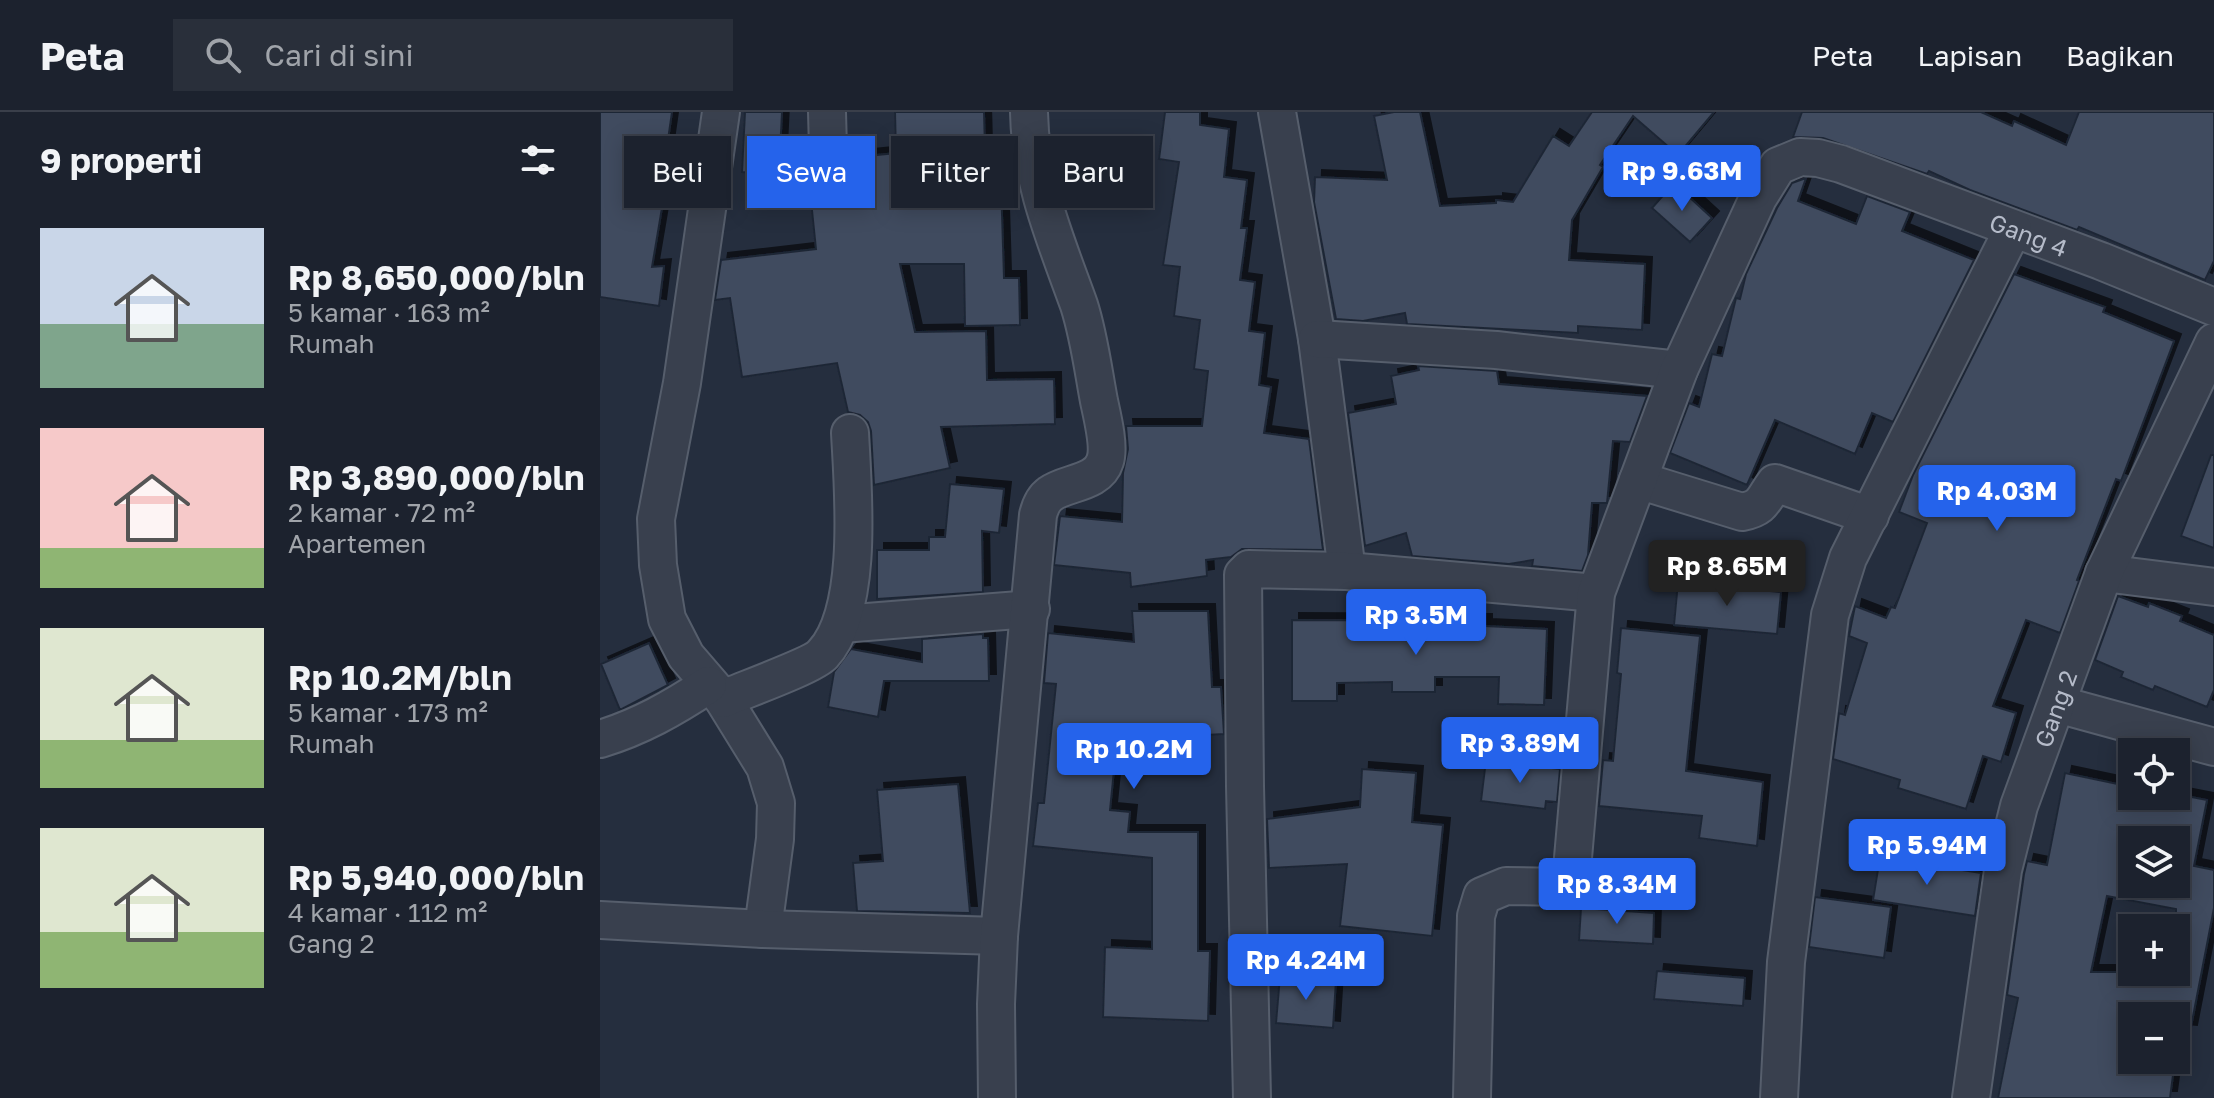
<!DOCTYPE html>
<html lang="id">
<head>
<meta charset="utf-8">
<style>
	:root { --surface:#1c222e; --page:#292f3a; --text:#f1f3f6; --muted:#a0a4aa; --line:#3a3f4a; --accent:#2563eb }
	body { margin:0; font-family:"Golos Text",sans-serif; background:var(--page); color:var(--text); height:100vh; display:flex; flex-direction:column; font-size:30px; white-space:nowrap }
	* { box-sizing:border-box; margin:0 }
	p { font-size:26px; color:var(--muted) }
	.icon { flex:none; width:44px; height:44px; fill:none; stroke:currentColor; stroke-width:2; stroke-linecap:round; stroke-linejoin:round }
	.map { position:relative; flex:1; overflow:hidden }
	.sheet { display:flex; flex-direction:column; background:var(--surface); width:600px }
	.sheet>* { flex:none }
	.guide { position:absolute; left:24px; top:24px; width:760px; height:72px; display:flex; gap:16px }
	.buttons { position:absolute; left:1518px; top:626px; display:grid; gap:16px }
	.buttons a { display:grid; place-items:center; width:72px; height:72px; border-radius:0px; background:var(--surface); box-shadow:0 4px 20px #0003,0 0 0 2px var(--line); font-size:40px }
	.price { position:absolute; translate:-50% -68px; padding:0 18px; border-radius:8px; background:var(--accent); color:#fff; font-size:26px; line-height:52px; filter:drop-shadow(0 2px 4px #0008) }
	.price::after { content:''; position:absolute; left:50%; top:48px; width:24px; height:18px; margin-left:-12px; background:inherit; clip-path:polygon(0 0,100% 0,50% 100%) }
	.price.selected { background:#222; color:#fff }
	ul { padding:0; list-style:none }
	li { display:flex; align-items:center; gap:24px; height:200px; padding:0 40px }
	li span { display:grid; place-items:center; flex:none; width:224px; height:160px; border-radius:0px; color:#555 }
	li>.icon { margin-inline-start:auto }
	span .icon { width:96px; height:96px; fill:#fffc; stroke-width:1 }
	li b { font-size:34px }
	h2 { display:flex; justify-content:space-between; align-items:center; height:96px; padding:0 40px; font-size:34px }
	.chip { padding:0 28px; border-radius:0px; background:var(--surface); box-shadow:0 4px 20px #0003,0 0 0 2px var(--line); font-size:28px; line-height:72px }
	.chip.selected { background:var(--accent); color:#fff }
	header { display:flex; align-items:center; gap:48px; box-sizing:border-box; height:112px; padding:0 40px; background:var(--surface); border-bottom:2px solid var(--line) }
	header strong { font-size:38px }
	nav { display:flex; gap:44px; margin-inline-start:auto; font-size:28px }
	.search { width:560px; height:72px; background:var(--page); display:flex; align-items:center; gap:20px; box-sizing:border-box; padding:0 28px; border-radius:0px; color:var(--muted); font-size:30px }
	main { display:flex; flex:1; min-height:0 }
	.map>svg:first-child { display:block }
</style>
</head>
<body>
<header>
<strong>Peta</strong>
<div class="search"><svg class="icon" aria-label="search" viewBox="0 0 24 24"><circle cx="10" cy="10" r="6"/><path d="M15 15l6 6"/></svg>Cari di sini</div>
<nav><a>Peta</a><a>Lapisan</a><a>Bagikan</a></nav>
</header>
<main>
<section class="sheet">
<h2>9 properti<svg class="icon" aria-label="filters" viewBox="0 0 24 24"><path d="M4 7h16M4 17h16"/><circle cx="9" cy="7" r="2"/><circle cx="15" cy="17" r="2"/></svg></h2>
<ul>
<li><span style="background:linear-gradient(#c9d6e8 60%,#7fa58c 0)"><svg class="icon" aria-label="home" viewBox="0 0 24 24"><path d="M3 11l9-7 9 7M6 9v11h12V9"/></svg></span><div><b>Rp 8,650,000/bln</b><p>5 kamar · 163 m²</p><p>Rumah</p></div></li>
<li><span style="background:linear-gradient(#f6c9c9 75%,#8fb573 0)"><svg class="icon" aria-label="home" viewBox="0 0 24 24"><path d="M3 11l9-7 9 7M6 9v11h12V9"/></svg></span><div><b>Rp 3,890,000/bln</b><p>2 kamar · 72 m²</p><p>Apartemen</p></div></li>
<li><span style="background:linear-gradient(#dfe7d0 70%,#8fb573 0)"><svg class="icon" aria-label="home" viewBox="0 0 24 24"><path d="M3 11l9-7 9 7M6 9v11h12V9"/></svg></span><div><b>Rp 10.2M/bln</b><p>5 kamar · 173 m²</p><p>Rumah</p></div></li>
<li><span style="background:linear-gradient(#dfe7d0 65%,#8fb573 0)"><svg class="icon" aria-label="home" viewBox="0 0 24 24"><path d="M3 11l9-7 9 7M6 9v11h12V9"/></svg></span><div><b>Rp 5,940,000/bln</b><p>4 kamar · 112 m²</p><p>Gang 2</p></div></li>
</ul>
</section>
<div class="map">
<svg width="1614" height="986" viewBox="0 0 1614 986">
	<defs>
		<filter id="shadow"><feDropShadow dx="7" dy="-7" stdDeviation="0" flood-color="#0009"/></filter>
	</defs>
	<rect width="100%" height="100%" fill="#252e3e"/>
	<path fill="#414b5e" stroke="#1f2736" stroke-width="2" fill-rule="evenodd" filter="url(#shadow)" d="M0 0H72L60 83 64 84 52 155 64 154 59 194 0 185Z
		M145 0H182L179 61 142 60Z
		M295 0H384L385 38H400L404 166H419L420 213 365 214 364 152H300L315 220 386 219 387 268 454 267 455 312 341 315 350 356 274 373 271 319 268 310 260 303 248 300 237 251 142 265 130 186 115 188 121 148 216 137 207 50 229 58 240 54 247 46 296 41Z
		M565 0H600V13L629 17 624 65 647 68 641 116H647L640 168 655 170 649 219 665 221 659 273 671 275 664 321 709 327 723 438 642 437 631 445 606 448 607 464 531 475 530 461 454 453 460 404 522 410 523 361 528 337 526 314H602L608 259 594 257 600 208 574 204 580 155 563 153 579 50 559 47Z
		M794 0H820L840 94 896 91V88L913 90 953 24 969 34 992 0H1114L1078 43 1033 4 1000 53 1003 55 972 108 969 148 1045 152 1042 218 978 214V221L807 212 805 201 763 209 736 207 714 90 715 65 787 68 774 4Z
		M1202 0H1381L1412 14 1414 9 1466 33 1479 0H1614V149L1605 168 1479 115 1477 118 1370 78 1329 59 1327 62 1223 26 1193 25Z
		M1206 66 1198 89 1256 112 1267 84 1310 100 1302 119 1374 148 1293 310 1272 301 1255 342 1175 308 1147 373 1070 341 1089 291 1099 295 1112 242 1122 244 1136 186 1140 187 1146 162 1177 96 1192 71Z
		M1074 71 1112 106 1090 130 1052 96Z
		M1414 162 1505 195 1503 200 1574 229 1521 369 1516 367 1477 468 1479 469 1460 521 1426 508 1393 594 1416 601 1401 650 1383 644 1366 697 1298 676 1300 668 1233 647 1239 601 1245 603 1267 531 1249 524 1255 494 1286 506 1291 495 1295 496 1327 411 1299 400 1313 363Z
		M818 254 897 259 899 272 1047 284 1030 330 1013 329 1007 391H992L988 443 982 459 932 454 933 448 909 452 812 444 806 421 765 434 748 301 796 292 791 264 819 258Z
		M1611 343H1614V436L1581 424Z
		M350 372 404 377 399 421 382 419 383 480 277 487V438H329V425H345Z
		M1078 470 1181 480 1177 522 1074 513Z
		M1518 484 1548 495 1549 491 1582 504 1580 509 1614 523V578L1607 595 1555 574 1553 578 1521 565 1523 560 1495 548Z
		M532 499H608L612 575H621L624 622 517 628 510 698 530 700 528 720H598V839H610L608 909 503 905 505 835 552 837V746L433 734 438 691H444L456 572 444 571 448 521 534 530Z
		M692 508 885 509V514L947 517 944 593 898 592 899 565H835V580H792V570L737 571V589H692Z
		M1021 516 1100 524 1086 659 1163 670 1157 734 1099 726 1102 704 999 694 1003 648 1013 649 1021 562 1017 561Z
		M383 522V526H388L389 569H284L278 605 228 595 234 560 251 537 322 550V527Z
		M49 531 68 573 20 598 1 552Z
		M886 648 960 657 957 690 946 689 945 697 881 689Z
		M762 657 816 661 812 710 843 713 832 824 740 814 747 752 669 756 667 707 760 695Z
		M1465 661 1532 675V684L1576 682 1607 688 1594 754 1614 758V796L1590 920 1579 919 1576 940V904H1532V948H1575L1570 986H1398L1418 886 1407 883 1424 762 1427 749 1447 753ZM1532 728H1576V772H1532ZM1507 784 1576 797V860H1491Z
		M358 672 370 801 257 799 253 751 283 749 277 678Z
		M1280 745 1381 761 1375 804 1273 788Z
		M1215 785 1291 795 1284 846 1209 835Z
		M981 796 1054 801 1053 832 979 828Z
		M1057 859 1145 866 1143 894 1054 887Z
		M680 864 736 868 733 916 676 911Z"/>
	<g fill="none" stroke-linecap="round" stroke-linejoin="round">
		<g stroke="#565e6c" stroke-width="40">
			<g id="minor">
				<path d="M121 0 82 271 56 407 58 453 67 507 86 544 123 587 165 655 176 691 175 727 163 817"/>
				<path d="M227 0 228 37"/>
				<path d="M677 0 717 227 747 459"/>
				<path d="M717 227 896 238 1079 258"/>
				<path d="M1038 368 1142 400C1164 396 1163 387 1175 371L1270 404"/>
				<path d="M1504 461 1614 475"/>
				<path d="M242 512 431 497"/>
				<path d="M123 587C141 579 214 553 223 542 264 498 253 378 250 321"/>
				<path d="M1457 592 1614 635"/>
				<path d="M0 627C40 615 73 596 108 573"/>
				<path d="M0 808 163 817 399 824"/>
				<path d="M397 986 396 892 399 824 438 403C440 395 443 387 450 382 466 370 498 372 505 349 510 335 502 303 499 289 493 257 489 224 479 193 456 129 430 69 429 0"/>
				<path d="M652 986 645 674 643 463 649 457 747 459 996 481"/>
				<path id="s1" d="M872 986 876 804 882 784 906 774 963 775 971 769 996 481 1079 258 1158 86 1178 54 1200 45 1218 46 1241 52 1501 149 1614 195"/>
				<path d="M1179 986 1186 850 1230 503 1248 446 1413 117"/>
				<path id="s2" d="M1371 986 1403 758 1419 694 1504 461 1614 230"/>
			</g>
		</g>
		<use href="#minor" stroke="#39404e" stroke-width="36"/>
	</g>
	<g text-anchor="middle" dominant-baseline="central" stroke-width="6" stroke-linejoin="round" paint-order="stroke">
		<g font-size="24" fill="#b5bbc9" stroke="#1d2534">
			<text stroke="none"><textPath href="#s1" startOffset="1316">Gang 4</textPath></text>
			<text stroke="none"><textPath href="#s2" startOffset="400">Gang 2</textPath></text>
		</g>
	</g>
</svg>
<div class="buttons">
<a><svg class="icon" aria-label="locate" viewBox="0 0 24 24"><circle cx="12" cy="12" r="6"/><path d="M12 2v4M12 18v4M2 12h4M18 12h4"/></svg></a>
<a><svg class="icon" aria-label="layers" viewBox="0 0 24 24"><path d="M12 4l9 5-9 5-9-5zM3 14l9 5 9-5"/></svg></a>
<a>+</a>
<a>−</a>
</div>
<b class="price" style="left:1082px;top:101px">Rp 9.63M</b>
<b class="price" style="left:1397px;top:421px">Rp 4.03M</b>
<b class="price selected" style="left:1127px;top:496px">Rp 8.65M</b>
<b class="price" style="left:816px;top:545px">Rp 3.5M</b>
<b class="price" style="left:920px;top:673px">Rp 3.89M</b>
<b class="price" style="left:534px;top:679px">Rp 10.2M</b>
<b class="price" style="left:1327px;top:775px">Rp 5.94M</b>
<b class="price" style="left:1017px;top:814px">Rp 8.34M</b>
<b class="price" style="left:706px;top:890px">Rp 4.24M</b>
<div class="guide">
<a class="chip">Beli</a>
<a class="chip selected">Sewa</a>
<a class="chip">Filter</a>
<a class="chip">Baru</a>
</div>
</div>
</main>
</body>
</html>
